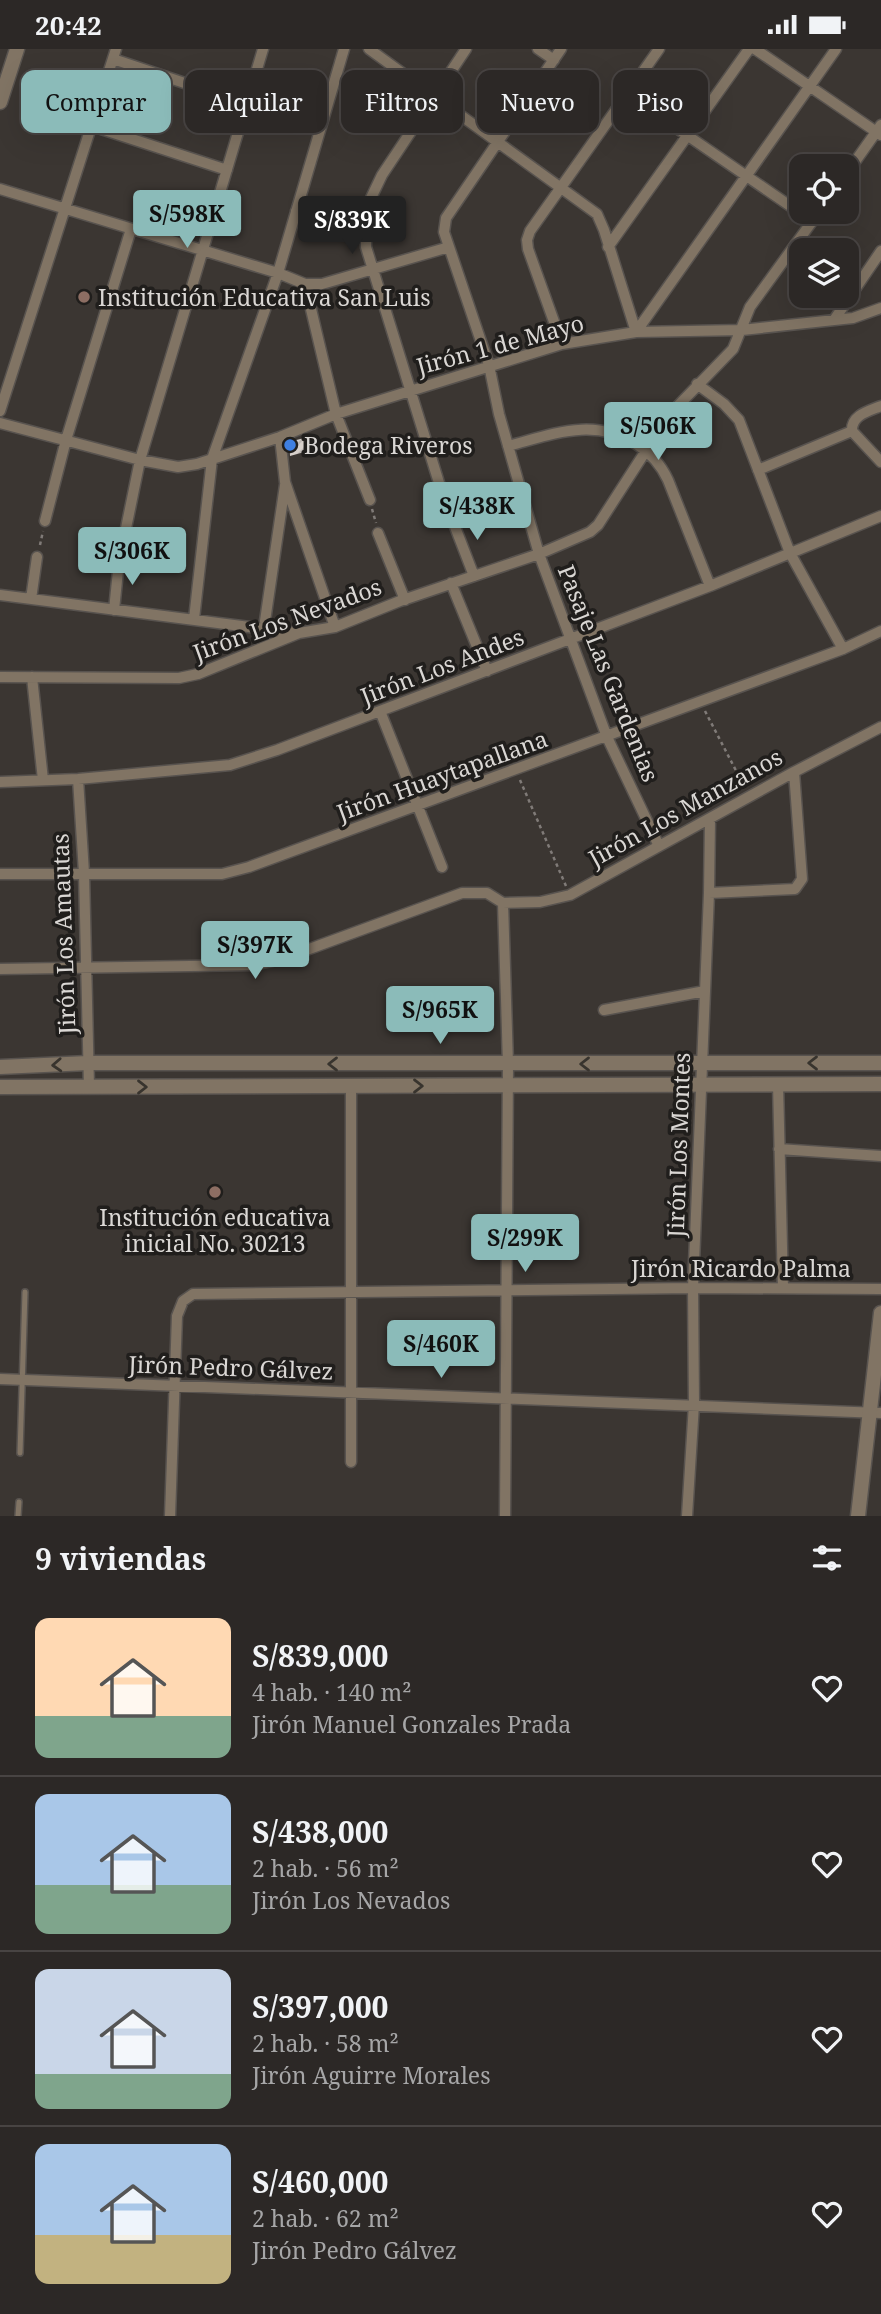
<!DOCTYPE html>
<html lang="es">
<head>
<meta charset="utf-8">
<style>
	:root { --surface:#2c2826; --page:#383432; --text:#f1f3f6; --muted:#a6a6a7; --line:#484443; --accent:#8bbbb9 }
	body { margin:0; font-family:"Noto Serif",serif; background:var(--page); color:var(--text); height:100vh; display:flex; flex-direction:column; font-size:26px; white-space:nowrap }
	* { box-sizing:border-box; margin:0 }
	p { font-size:23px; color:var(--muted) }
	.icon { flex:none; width:38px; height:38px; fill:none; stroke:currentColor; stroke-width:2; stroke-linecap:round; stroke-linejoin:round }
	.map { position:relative; height:1467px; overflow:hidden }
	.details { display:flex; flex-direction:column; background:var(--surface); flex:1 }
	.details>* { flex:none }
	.guide { position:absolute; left:21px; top:21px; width:840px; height:63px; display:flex; gap:14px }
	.buttons { position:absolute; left:789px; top:105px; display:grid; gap:14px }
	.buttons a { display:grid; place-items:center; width:70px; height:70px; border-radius:14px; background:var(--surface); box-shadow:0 7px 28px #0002,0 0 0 2px var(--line); font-size:35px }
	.price { position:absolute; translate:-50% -60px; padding:0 16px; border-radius:7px; background:var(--accent); color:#111; font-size:23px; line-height:46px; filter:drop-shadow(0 2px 4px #0008) }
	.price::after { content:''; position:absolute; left:50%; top:42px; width:21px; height:16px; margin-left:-10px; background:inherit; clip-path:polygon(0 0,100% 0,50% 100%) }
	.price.selected { background:#222; color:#fff }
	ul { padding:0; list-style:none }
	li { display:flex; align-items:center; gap:21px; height:175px; padding:0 35px }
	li+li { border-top:2px solid var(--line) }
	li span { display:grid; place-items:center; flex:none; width:196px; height:140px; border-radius:14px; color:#555 }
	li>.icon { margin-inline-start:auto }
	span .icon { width:84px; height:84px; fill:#fffc; stroke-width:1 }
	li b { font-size:30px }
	h2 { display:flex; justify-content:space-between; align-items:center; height:84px; padding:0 35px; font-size:30px }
	.chip { padding:0 24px; border-radius:14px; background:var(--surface); box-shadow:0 7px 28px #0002,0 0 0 2px var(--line); font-size:24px; line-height:63px }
	.chip.selected { background:var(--accent); color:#111 }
	.status { display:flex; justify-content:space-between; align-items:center; height:49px; padding:0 35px; background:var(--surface); direction:ltr }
	.status svg { height:19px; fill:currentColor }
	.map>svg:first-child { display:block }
</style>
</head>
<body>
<div class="status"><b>20:42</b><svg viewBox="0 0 49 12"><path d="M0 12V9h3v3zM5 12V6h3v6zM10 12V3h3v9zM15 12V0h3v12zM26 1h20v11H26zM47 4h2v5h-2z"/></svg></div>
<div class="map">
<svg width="881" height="1467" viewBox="0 0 881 1467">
	<defs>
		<pattern id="building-hatch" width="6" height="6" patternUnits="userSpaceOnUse" patternTransform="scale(1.75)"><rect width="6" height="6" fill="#d7d0cb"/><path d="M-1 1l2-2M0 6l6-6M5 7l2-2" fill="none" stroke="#b9b3af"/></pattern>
	</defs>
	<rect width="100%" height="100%" fill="#3b3632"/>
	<path fill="url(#building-hatch)" d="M304 389 308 402 290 407 289 393Z"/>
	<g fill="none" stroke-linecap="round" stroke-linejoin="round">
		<g stroke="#58534f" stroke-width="8">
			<path id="service" d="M20 1404 25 1243
				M18 1467 19 1453"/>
		</g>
		<g stroke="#58534f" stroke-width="13">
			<path id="minor" d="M369 0 597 165 604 181 636 283
				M538 0 554 11
				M561 0 446 169 444 183 489 316 499 365 539 505 607 688 659 797
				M755 0 881 86
				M113 10 247 55
				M627 45 812 172
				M92 77 227 121
				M847 124 881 76
				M0 140 278 224 305 235H322L449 198
				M296 162 366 179
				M608 198 749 0
				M305 235 336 365 370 451
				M834 271 881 202
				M636 283 836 0
				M562 295 528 200 527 191 530 182 659 0
				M697 335 724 355 739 371 790 504 843 600
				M881 357C869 362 851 366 852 382L881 413
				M0 362 116 0
				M0 374 140 411 178 418 197 415 280 388 336 365 562 295 636 283 742 281 853 269 881 259
				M280 388 285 433 335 578
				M508 397C554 385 593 368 636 395 651 404 661 416 668 431L710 537
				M758 421 852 382
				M440 437 366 198V170L371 149 382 126 466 0
				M452 470 474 527
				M45 472 66 391 131 180
				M378 484 405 551
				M124 489 140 411 263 0
				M451 534 487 622
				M0 546 296 584
				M31 550 37 508
				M114 561 119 512
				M194 570 212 410 278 224 344 0
				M265 572 285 436
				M0 628 179 629 198 625 299 584 335 578 400 552 539 505 590 483 598 476 669 366 733 300 750 258 819 163
				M32 628 43 731
				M380 662 442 818
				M78 730 84 824 89 1038
				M0 733 78 730 230 716 277 701 710 537 881 467
				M0 825H222L249 818 843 600 881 582
				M709 844 795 840 802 830 794 723
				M503 854 508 1015 505 1467
				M503 854 540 853 570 846 794 723 881 678
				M0 920 253 916 282 910 462 844H487L503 854
				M604 961 705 942
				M778 1035 783 1239
				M351 1037V1413
				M779 1100 881 1107
				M0 1330 881 1364
				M170 1467 177 1267 183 1252 193 1245 693 1239 881 1240
				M687 1467 694 1355 693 1239 709 844 710 770"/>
		</g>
		<g stroke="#58534f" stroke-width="17">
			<path id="tertiary" d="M0 53 17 0
				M0 1018 88 1014H881
				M0 1038 881 1035
				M858 1467 881 1264"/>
		</g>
		<path stroke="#807b78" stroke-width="2.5" stroke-dasharray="3.5 3.5" stroke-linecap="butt" d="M444 447 449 461
			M372 460 376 474
			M40 496 43 482
			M705 662 744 737
			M520 731 566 837"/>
		<use href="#service" stroke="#817464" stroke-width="5"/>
		<use href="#minor" stroke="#817464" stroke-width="10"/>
		<use href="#tertiary" stroke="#817464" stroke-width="14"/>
	</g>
	<defs><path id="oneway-chevron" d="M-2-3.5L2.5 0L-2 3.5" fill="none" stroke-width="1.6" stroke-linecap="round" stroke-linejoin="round" transform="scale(1.75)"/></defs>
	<g stroke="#38342e">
		<use href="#oneway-chevron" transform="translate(813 1014) rotate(180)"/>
		<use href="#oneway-chevron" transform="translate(333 1015) rotate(-180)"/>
		<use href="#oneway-chevron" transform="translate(585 1015) rotate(-180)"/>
		<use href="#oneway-chevron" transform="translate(57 1016) rotate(177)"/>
		<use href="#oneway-chevron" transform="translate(418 1037)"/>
		<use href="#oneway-chevron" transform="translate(142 1038)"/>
	</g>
	<g fill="#8d6e63" stroke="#201e1c" stroke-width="2.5">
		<circle cx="84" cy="248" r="7"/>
		<circle cx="215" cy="1143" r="7"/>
	</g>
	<circle fill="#3f7fe0" stroke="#201e1c" stroke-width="2.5" cx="290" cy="396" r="7"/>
	<g text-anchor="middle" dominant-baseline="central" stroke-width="7" stroke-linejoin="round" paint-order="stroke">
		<g font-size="23" fill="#dad7d4" stroke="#201e1c" text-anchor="start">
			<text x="98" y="248">Institución Educativa San Luis</text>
			<text x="304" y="396">Bodega Riveros</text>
			<text x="215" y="1168" text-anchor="middle">Institución educativa<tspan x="215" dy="26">inicial No. 30213</tspan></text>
		</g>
		<g font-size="23" fill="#dad7d4" stroke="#201e1c">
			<text transform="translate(500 295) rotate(-15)">Jirón 1 de Mayo</text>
			<text transform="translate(287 570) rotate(-20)">Jirón Los Nevados</text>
			<text transform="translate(442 617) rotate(-21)">Jirón Los Andes</text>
			<text transform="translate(609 624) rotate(68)">Pasaje Las Gardenias</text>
			<text transform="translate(442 726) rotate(-20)">Jirón Huaytapallana</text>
			<text transform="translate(685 758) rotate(-29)">Jirón Los Manzanos</text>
			<text transform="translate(63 885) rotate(-92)">Jirón Los Amautas</text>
			<text transform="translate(678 1096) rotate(-88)">Jirón Los Montes</text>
			<text x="741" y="1219">Jirón Ricardo Palma</text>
			<text transform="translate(231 1318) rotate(2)">Jirón Pedro Gálvez</text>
		</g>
	</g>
</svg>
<div class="buttons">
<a><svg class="icon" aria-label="locate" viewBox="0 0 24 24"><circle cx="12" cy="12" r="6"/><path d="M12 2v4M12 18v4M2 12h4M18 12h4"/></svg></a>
<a><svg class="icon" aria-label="layers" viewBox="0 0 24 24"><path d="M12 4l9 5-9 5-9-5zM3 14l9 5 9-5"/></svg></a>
</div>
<b class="price" style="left:187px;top:201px">S/598K</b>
<b class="price selected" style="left:352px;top:207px">S/839K</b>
<b class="price" style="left:658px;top:413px">S/506K</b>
<b class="price" style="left:477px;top:493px">S/438K</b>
<b class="price" style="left:132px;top:538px">S/306K</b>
<b class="price" style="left:255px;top:932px">S/397K</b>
<b class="price" style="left:440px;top:997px">S/965K</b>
<b class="price" style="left:525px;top:1225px">S/299K</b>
<b class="price" style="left:441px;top:1331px">S/460K</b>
<div class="guide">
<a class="chip selected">Comprar</a>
<a class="chip">Alquilar</a>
<a class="chip">Filtros</a>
<a class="chip">Nuevo</a>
<a class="chip">Piso</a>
</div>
</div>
<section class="details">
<h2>9 viviendas<svg class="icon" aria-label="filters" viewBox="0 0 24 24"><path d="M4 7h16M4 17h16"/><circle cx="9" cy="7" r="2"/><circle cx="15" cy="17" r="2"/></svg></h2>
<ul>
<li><span style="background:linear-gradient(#ffd9b3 70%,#7fa58c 0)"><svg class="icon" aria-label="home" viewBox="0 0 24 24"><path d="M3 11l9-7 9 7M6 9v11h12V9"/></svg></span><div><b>S/839,000</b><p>4 hab. · 140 m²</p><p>Jirón Manuel Gonzales Prada</p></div><svg class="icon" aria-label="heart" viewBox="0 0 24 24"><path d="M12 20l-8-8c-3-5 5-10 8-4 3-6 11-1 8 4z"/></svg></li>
<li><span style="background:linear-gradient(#a9c7e8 65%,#7fa58c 0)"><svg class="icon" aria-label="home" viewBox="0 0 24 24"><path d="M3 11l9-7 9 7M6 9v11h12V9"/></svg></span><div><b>S/438,000</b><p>2 hab. · 56 m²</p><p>Jirón Los Nevados</p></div><svg class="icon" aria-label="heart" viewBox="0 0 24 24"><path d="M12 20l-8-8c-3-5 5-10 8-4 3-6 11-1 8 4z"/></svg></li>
<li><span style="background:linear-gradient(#c9d6e8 75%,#7fa58c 0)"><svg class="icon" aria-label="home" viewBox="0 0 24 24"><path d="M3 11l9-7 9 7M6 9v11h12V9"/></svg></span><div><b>S/397,000</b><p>2 hab. · 58 m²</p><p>Jirón Aguirre Morales</p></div><svg class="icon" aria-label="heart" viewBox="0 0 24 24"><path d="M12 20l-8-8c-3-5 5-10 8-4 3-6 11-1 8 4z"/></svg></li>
<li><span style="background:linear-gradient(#a9c7e8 65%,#c2b280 0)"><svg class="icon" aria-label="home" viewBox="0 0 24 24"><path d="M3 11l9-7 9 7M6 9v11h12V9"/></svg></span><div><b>S/460,000</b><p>2 hab. · 62 m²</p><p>Jirón Pedro Gálvez</p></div><svg class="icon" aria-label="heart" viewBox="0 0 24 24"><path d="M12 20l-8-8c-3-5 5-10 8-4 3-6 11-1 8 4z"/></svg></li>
</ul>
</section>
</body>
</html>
